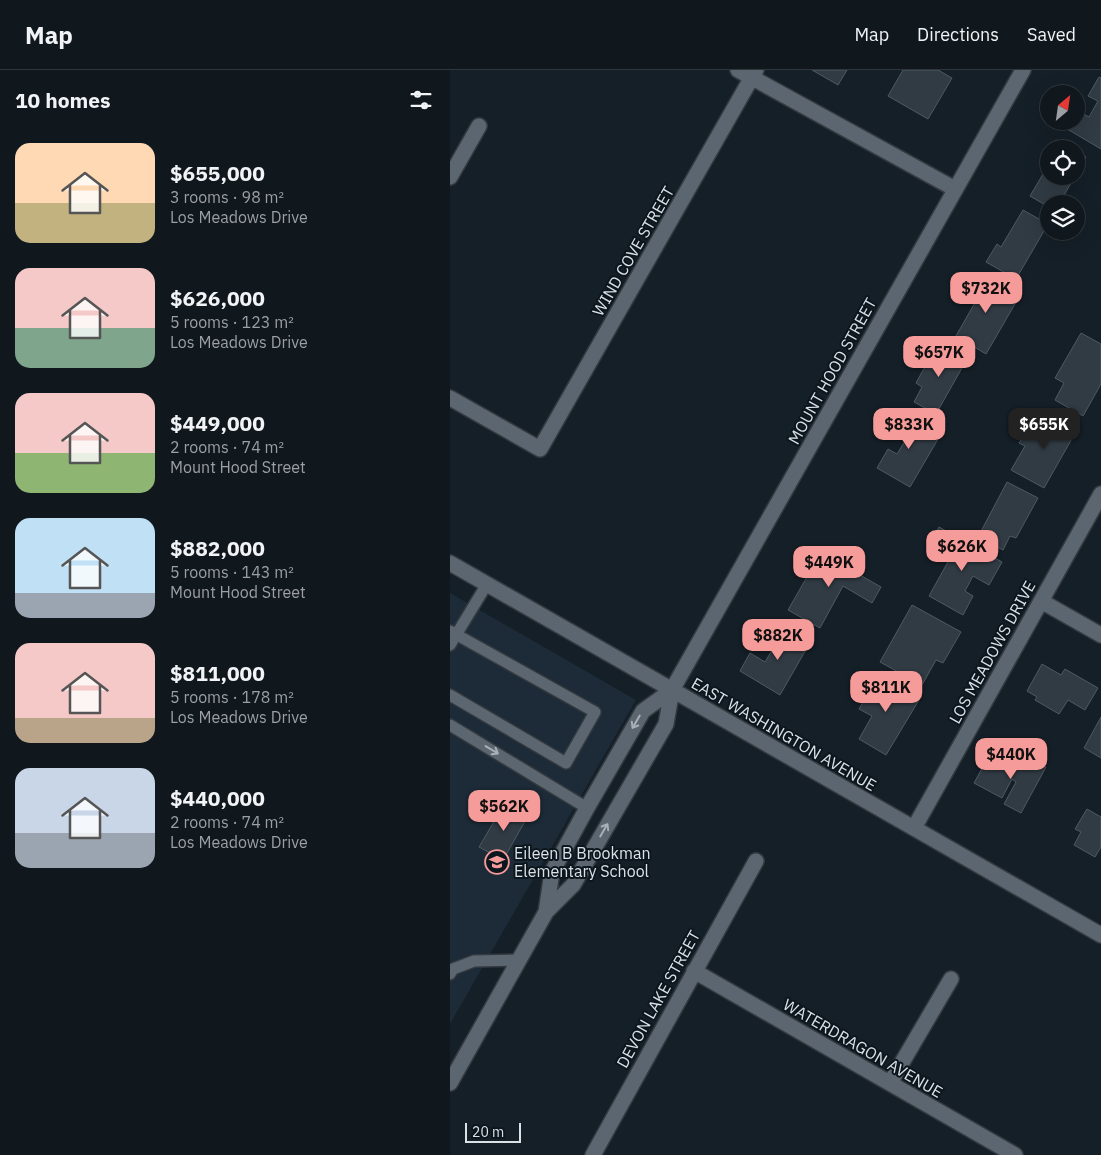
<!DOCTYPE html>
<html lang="en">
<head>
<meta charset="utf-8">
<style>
	:root { --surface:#10171d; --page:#1e242a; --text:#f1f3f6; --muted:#9c9fa4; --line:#30363b; --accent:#f59b99 }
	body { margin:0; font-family:"IBM Plex Sans",sans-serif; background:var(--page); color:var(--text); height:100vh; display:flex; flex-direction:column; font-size:19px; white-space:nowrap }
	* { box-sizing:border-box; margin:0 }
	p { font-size:16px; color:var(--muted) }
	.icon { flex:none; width:28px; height:28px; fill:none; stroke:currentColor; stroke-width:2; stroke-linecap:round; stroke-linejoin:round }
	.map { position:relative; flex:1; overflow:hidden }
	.side { display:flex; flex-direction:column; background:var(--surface); width:450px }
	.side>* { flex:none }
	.needle { width:32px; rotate:29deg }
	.controls { position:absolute; left:590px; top:15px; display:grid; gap:10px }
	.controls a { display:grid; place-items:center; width:45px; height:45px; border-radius:50%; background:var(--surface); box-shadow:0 5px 20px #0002,0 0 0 1px var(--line); font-size:25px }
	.scale { position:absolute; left:15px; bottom:12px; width:56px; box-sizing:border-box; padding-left:5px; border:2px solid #dbe1e7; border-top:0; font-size:14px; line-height:18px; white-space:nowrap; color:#dbe1e7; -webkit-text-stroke:4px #0c161e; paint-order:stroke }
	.price { position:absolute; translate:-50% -42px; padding:0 11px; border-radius:10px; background:var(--accent); color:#111; font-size:16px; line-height:32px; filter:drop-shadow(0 1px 2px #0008) }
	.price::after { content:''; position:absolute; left:50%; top:30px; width:15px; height:11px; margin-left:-8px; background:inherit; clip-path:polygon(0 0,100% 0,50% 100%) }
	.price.selected { background:#222; color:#fff }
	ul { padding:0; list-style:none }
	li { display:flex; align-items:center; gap:15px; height:125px; padding:0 15px }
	li span { display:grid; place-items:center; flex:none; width:140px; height:100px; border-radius:15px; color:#555 }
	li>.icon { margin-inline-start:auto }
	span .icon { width:60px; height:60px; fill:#fffc; stroke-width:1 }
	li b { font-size:21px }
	h2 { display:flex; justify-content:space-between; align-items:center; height:60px; padding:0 15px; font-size:21px }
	header { display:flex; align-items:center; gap:30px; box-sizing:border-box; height:70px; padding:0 25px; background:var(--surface); border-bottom:1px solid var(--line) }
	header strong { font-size:24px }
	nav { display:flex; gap:28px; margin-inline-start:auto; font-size:18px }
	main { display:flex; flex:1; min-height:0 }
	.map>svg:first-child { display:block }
</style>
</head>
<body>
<header>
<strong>Map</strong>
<nav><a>Map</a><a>Directions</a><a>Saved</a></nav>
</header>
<main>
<section class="side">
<h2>10 homes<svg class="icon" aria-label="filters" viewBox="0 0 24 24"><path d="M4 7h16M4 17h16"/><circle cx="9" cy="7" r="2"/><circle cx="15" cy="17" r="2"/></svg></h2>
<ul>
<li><span style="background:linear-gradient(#ffd9b3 60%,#c2b280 0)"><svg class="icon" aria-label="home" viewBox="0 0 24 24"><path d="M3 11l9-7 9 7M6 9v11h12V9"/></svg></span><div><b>$655,000</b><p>3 rooms · 98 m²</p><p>Los Meadows Drive</p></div></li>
<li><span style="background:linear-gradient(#f6c9c9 60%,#7fa58c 0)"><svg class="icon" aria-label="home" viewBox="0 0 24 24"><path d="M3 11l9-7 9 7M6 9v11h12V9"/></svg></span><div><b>$626,000</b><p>5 rooms · 123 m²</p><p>Los Meadows Drive</p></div></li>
<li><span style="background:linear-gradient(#f6c9c9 60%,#8fb573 0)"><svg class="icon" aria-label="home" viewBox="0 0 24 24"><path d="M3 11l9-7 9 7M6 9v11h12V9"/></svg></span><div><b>$449,000</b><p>2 rooms · 74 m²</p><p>Mount Hood Street</p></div></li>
<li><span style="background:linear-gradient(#bfe0f5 75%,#9aa5b1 0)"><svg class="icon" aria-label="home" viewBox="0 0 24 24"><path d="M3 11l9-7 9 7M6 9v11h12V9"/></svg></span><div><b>$882,000</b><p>5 rooms · 143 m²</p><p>Mount Hood Street</p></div></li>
<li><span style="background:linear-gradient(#f6c9c9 75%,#b9a48a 0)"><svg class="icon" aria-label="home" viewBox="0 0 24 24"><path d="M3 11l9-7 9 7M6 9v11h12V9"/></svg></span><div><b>$811,000</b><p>5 rooms · 178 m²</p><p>Los Meadows Drive</p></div></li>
<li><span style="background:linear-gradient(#c9d6e8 65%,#9aa5b1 0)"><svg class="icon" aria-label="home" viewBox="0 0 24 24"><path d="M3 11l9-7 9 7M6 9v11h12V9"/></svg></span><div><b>$440,000</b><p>2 rooms · 74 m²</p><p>Los Meadows Drive</p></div></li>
</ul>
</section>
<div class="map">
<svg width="651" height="1085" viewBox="0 0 651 1085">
	<rect width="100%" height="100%" fill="#151f27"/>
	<path fill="#1c2b37" d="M0 523 186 630 0 954Z"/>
	<path fill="#313b44" stroke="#4e5a63" d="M362 0H397L388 15Z
		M453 0H488L502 8 478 49 438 26Z
		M649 7 651 8V79L612 56 615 51H626V40L639 47 648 31 638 26Z
		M606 70 621 79H601Z
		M626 82 636 87 626 104Z
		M599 94V106H625L609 134H599V137L580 126Z
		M573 140 598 154 566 209 536 192 547 174 551 177Z
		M529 204 569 227 536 284 506 266 527 229 517 224Z
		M631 263 651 274V314L633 346 605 330 614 313 605 308Z
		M488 273 517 289 486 344 464 332 472 317 466 313Z
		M452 341 491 364 460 417 427 398 438 379 447 384 457 368 441 359Z
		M602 343 628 358 594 418 561 400 575 376 569 373 580 354 592 361Z
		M557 412 588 428 566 468 560 466 553 480 528 467Z
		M489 457 552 492 539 515 523 506 515 521 523 526 513 545 479 526 504 481 483 468Z
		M373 479 398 494 396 497 431 517 422 533 393 516 370 558 338 540Z
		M462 535 511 562 493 593 486 590 472 615 430 592Z
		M337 555 362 569 330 625 290 601 300 583 315 592Z
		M592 594 611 605 615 599 648 618 635 640 618 630 609 644 585 630 587 627 577 621Z
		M431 601 451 613 449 618 469 630 436 685 409 669 422 646 409 639Z
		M651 647V688L634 678Z
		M540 684 567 699 574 685 596 697 571 743 554 734 566 712 562 709 552 728 524 713Z
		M55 733 78 746 53 790 29 777Z
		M637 739 651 747V777L645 787 624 775 631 762 625 759Z"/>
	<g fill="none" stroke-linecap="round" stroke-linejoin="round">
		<g stroke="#33393f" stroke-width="14">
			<path id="lane" d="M0 561 145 642 116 693 0 625
				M0 575 37 514
				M0 655 137 738
				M0 904 3 899 24 891 69 890"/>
		</g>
		<g stroke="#33393f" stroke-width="18">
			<path id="street" d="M288 0 505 119
				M0 107 29 56
				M0 328 90 379 306 0
				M591 531 651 565
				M464 758 651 424
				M244 901 565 1085
				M440 1013 501 909
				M143 1085 306 791"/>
		</g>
		<g stroke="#33393f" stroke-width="18">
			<path id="secondary" d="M0 493 651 865
				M96 842 102 802 137 738 193 641 222 620
				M0 1013 96 842 123 815 216 654 222 620 573 0"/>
		</g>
		<use href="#lane" stroke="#5b6670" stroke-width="11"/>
		<use href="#street" stroke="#5b6670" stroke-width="15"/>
		<use href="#secondary" stroke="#5b6670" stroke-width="15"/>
	</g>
	<defs><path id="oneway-shaft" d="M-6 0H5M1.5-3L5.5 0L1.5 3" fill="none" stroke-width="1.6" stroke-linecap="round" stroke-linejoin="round" transform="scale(1.25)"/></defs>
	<g stroke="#a8b0b7">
		<use href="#oneway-shaft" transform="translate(186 652) rotate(120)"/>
		<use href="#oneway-shaft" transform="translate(42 680) rotate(31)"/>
		<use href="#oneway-shaft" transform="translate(154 760) rotate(-60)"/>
	</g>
	<defs>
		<g id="school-ring" transform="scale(1.25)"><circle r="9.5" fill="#0c161e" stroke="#f59b99" stroke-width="1.5"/><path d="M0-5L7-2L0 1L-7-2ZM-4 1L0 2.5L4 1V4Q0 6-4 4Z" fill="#f59b99"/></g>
	</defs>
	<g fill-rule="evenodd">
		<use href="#school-ring" x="47" y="792"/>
	</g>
	<g text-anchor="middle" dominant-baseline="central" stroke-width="4" stroke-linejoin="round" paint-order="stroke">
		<g font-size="16" fill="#dbe1e7" stroke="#0c161e">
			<text transform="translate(183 181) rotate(-60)">WIND COVE STREET</text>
			<text transform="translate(382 301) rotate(-61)">MOUNT HOOD STREET</text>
			<text transform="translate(542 582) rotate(-61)">LOS MEADOWS DRIVE</text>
			<text transform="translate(334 664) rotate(30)">EAST WASHINGTON AVENUE</text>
			<text transform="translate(208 929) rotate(-61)">DEVON LAKE STREET</text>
			<text transform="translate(413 978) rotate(30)">WATERDRAGON AVENUE</text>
		</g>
		<g font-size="16" fill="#dbe1e7" stroke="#0c161e" text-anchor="start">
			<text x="64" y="783">Eileen B Brookman<tspan x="64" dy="18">Elementary School</tspan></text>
		</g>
	</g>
</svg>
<div class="controls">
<a><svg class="needle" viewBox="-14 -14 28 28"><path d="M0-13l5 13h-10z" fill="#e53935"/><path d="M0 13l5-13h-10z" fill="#9c9fa4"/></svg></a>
<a><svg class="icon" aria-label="locate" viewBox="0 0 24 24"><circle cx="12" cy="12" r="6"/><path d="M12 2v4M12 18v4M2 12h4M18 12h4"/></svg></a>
<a><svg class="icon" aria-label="layers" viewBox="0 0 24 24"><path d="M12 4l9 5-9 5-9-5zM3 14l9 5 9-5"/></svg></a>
</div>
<div class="scale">20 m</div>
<b class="price" style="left:536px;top:244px">$732K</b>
<b class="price" style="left:489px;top:308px">$657K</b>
<b class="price" style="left:459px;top:380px">$833K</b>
<b class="price selected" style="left:594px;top:380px">$655K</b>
<b class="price" style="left:512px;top:502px">$626K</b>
<b class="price" style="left:379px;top:518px">$449K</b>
<b class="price" style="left:328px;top:591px">$882K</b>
<b class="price" style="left:436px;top:643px">$811K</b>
<b class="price" style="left:561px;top:710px">$440K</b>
<b class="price" style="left:54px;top:762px">$562K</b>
</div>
</main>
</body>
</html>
